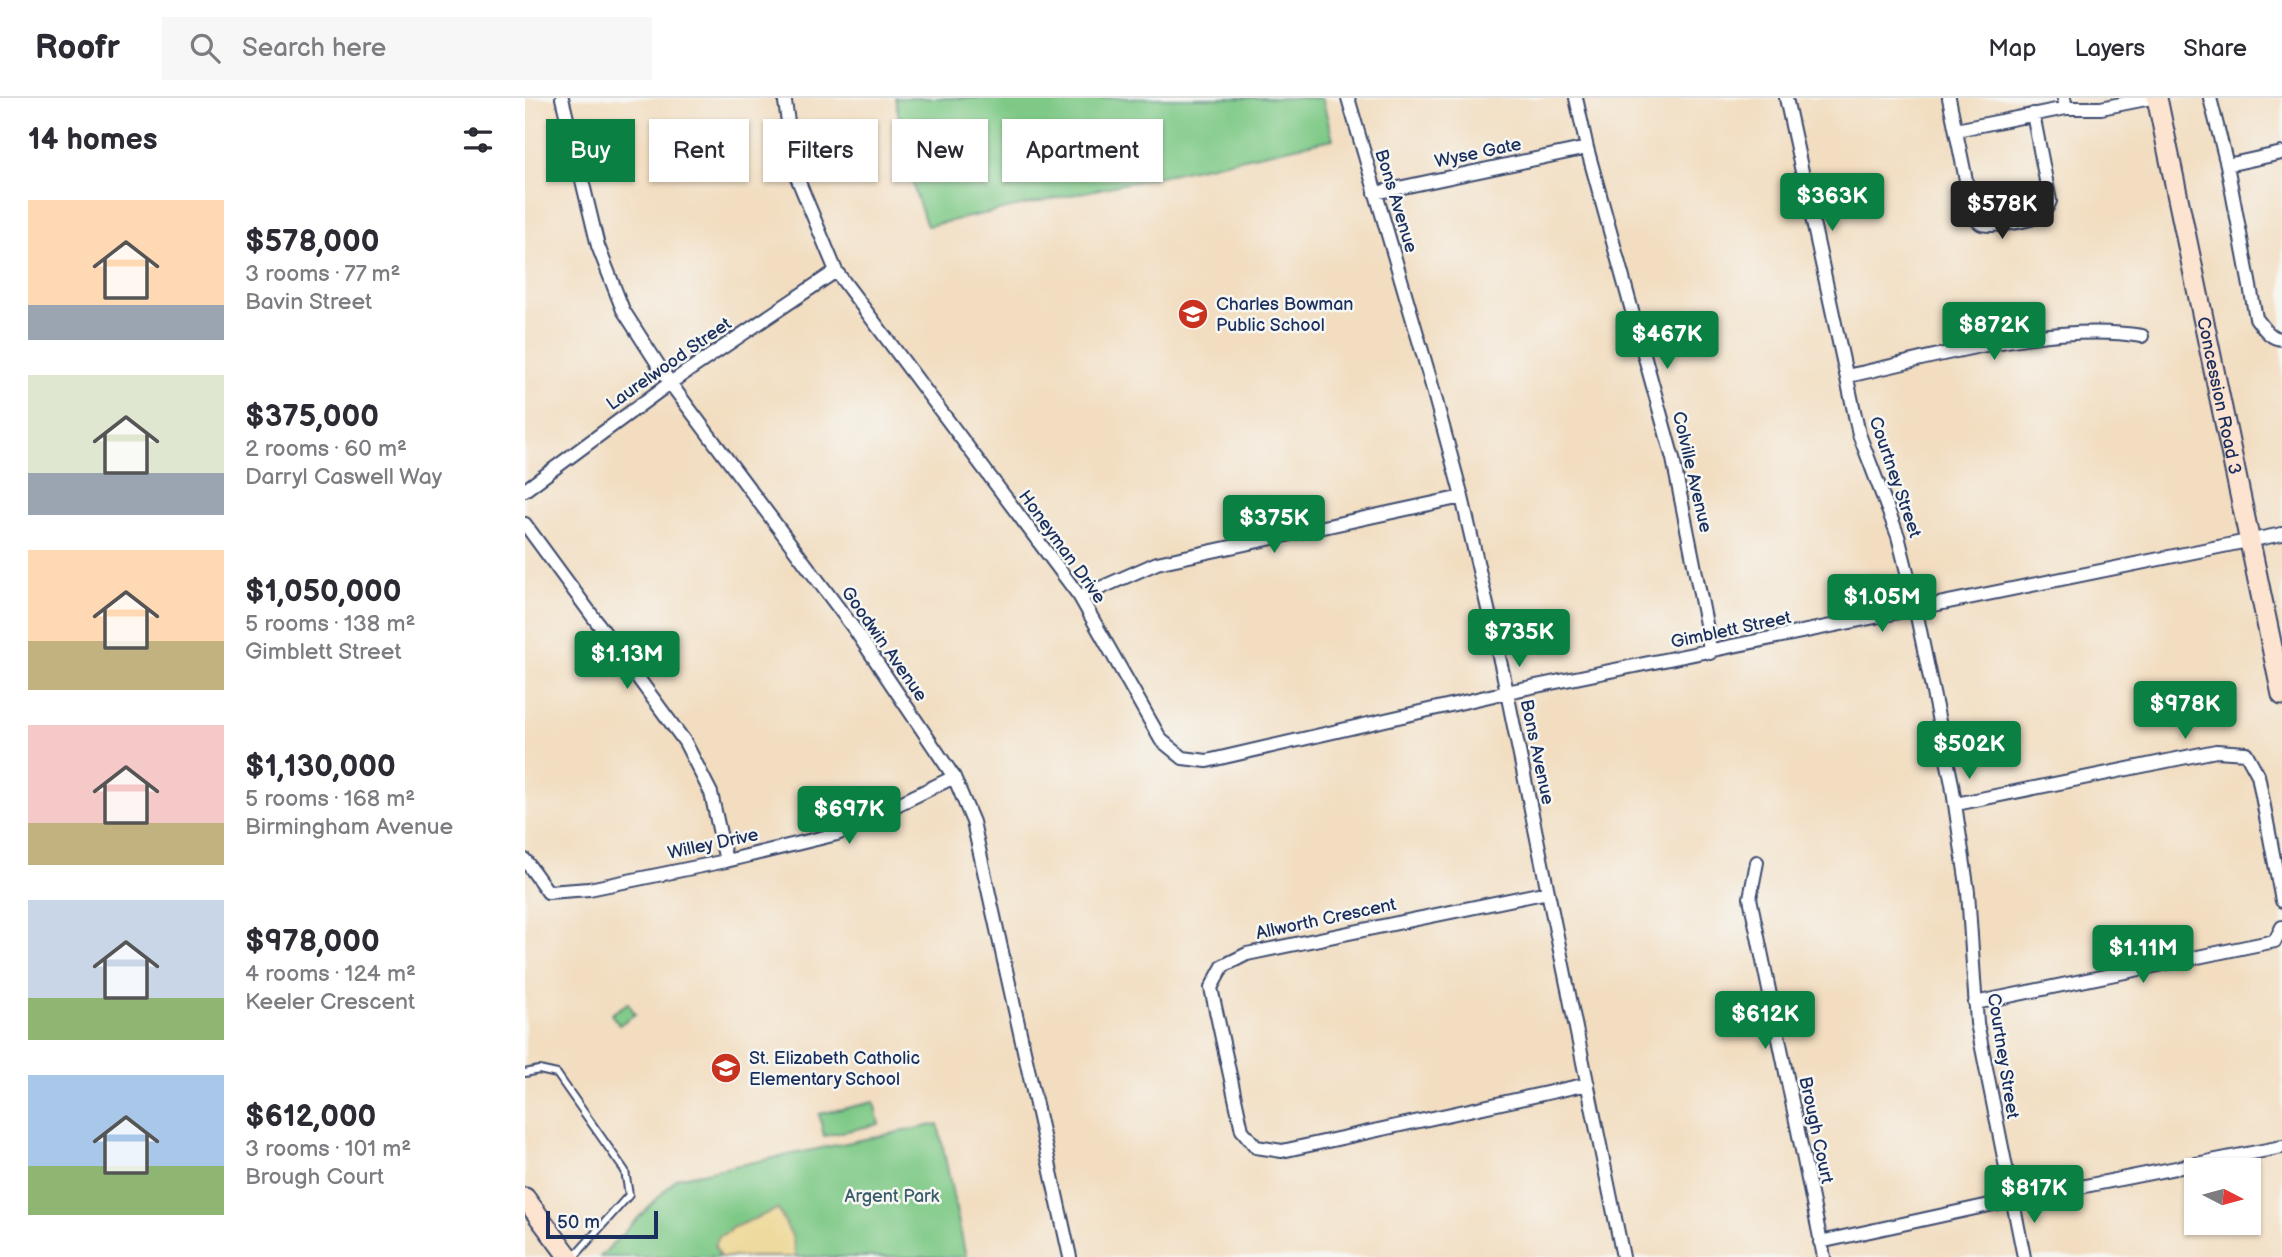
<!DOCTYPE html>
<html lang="en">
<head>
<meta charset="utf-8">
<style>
	:root { --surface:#fff; --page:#f7f7f7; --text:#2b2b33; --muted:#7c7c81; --line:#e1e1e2; --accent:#0b8043 }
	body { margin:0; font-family:"Balsamiq Sans",sans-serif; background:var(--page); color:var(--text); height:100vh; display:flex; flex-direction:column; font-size:26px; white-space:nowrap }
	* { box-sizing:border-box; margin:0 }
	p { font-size:23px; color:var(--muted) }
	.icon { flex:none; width:38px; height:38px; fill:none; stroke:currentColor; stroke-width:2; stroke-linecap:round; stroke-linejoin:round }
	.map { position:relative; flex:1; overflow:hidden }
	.sheet { display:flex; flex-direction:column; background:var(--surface); width:525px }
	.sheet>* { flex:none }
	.top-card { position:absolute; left:21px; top:21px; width:665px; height:63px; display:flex; gap:14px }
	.needle { width:46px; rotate:96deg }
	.fabs { position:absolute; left:1659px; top:1060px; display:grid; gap:14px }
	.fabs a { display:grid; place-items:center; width:77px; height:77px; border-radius:0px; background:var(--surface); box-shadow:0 2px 5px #0004; font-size:35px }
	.scale { position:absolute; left:21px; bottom:18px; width:112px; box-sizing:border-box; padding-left:7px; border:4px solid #1b2f5e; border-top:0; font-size:19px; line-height:24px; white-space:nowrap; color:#1b2f5e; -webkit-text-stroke:5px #f6f6f2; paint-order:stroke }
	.price { position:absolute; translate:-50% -60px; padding:0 16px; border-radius:7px; background:var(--accent); color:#fff; font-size:23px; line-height:46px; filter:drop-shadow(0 2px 4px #0008) }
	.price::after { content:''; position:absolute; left:50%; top:42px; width:21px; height:16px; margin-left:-10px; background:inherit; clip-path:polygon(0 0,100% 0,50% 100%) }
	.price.active { background:#222; color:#fff }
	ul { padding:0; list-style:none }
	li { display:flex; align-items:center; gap:21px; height:175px; padding:0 28px }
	li span { display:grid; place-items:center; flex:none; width:196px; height:140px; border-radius:0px; color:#555 }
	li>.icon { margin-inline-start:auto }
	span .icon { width:84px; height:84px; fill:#fffc; stroke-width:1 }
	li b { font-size:30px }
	h2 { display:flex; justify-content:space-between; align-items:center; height:84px; padding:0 28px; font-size:30px }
	.chip { padding:0 24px; border-radius:0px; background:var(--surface); box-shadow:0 2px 5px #0004; font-size:24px; line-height:63px }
	.chip.active { background:var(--accent); color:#fff }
	header { display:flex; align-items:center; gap:42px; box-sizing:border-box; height:98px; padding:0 35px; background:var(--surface); border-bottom:2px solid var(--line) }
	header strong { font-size:33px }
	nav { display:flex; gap:38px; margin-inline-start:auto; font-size:24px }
	.search { width:490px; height:63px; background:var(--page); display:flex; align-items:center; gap:18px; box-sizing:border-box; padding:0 24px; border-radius:0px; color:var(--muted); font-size:26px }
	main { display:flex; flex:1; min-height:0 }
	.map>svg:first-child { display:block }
</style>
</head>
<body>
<header>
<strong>Roofr</strong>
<div class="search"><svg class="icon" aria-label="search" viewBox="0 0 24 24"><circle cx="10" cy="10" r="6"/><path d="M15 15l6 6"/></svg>Search here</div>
<nav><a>Map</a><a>Layers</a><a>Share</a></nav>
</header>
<main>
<section class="sheet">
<h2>14 homes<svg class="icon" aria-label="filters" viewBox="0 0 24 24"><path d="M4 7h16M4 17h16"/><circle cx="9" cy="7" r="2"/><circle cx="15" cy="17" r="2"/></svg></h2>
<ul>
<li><span style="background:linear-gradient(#ffd9b3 75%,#9aa5b1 0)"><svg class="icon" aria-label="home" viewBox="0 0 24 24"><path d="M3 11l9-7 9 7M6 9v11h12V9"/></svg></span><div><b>$578,000</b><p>3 rooms · 77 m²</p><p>Bavin Street</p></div></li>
<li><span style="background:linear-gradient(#dfe7d0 70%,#9aa5b1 0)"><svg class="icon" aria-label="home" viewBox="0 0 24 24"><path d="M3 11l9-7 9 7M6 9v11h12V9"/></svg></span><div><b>$375,000</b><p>2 rooms · 60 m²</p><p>Darryl Caswell Way</p></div></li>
<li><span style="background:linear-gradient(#ffd9b3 65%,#c2b280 0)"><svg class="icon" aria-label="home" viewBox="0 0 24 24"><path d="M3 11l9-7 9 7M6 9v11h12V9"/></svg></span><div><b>$1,050,000</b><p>5 rooms · 138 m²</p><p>Gimblett Street</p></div></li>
<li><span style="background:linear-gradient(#f6c9c9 70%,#c2b280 0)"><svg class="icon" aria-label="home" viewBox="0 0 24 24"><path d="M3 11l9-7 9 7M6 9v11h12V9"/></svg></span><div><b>$1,130,000</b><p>5 rooms · 168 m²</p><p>Birmingham Avenue</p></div></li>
<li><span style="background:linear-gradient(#c9d6e8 70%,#8fb573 0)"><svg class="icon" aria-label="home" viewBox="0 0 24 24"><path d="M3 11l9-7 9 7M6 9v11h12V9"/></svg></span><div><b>$978,000</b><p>4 rooms · 124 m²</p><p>Keeler Crescent</p></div></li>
<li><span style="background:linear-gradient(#a9c7e8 65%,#8fb573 0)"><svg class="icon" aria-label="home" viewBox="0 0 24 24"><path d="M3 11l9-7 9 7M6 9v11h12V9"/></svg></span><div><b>$612,000</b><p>3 rooms · 101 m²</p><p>Brough Court</p></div></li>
</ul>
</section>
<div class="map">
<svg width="1757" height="1159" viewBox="0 0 1757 1159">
	<rect width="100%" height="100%" fill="#f6f6f2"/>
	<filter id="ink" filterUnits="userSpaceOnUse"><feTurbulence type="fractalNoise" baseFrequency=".0143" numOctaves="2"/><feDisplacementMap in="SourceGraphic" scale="14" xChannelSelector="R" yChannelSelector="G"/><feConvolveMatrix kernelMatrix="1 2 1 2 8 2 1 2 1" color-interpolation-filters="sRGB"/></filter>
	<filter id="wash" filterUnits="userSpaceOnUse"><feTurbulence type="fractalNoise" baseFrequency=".00686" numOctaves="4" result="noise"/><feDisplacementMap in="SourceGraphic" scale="28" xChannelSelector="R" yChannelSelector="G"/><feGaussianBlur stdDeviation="1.57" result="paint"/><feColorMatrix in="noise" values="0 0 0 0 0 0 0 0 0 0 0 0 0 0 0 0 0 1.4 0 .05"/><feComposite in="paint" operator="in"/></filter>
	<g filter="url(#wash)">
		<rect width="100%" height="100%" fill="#f2ddc0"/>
		<path fill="#7ec986" stroke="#4c7c72" stroke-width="2" d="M370 0H797L808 41 402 128 390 94Z
			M103 905 110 916 94 927 86 916Z
			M349 1004 354 1026 299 1038 294 1016Z
			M413 1026 441 1159H75L152 1080Z"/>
		<path fill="#eeda9e" stroke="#84847e" stroke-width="2" d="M253 1111 267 1138 271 1159H195L190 1148 194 1138 205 1133 204 1131Z"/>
	</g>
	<g filter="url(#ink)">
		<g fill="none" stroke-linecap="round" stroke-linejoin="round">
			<g stroke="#3b496d" stroke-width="10">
				<path id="lane" d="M0 975 14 972 32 976 100 1073 104 1097 49 1159"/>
			</g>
			<g stroke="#3b496d" stroke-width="16">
				<path id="street" d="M37 0 73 148 98 212 145 285 330 532 429 679 448 724 545 1159
					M823 0 904 277 937 399 979 580 1098 1159
					M1051 0 1062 50 1148 361 1183 536 1185 555
					M1261 0 1334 336 1373 438 1387 494 1427 686 1443 794 1452 925 1499 1159
					M1424 0 1447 111C1449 117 1450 122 1455 125 1464 131 1507 122 1516 117 1521 113 1522 109 1525 103L1508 16
					M1539 0 1541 10H1576L1626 0
					M1685 0 1702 67 1731 220C1738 229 1745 241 1757 241
					M260 4 271 77 311 173 555 499 636 642 658 660 682 663 982 594 1757 436
					M1431 32 1541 10
					M1702 67 1757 55
					M850 95 1062 50
					M1322 278C1413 259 1524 223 1617 238
					M0 392 145 285 311 173
					M0 426 160 644 186 695 201 763
					M555 499 632 465 937 399
					M1431 706 1691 653 1721 655 1733 677 1757 803
					M0 762 23 794 64 791 201 763 312 736 429 679
					M1232 764 1225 800 1299 1159
					M1023 794 722 856 698 868 686 890 717 1032 731 1049 757 1053 1063 986
					M1450 905 1750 843 1757 829
					M1295 1144 1469 1106 1757 1049"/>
			</g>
			<g stroke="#3b496d" stroke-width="23">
				<g id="secondary">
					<path id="s1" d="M1632 0 1757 597"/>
					<path d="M0 1100 44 1159"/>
				</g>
			</g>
			<use href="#lane" stroke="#fff" stroke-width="6"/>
			<use href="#street" stroke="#fff" stroke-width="12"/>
			<use href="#secondary" stroke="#fde4d0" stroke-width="19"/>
		</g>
	</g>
	<defs>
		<g id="school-disc" transform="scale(1.575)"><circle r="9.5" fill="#c8321e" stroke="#f6f6f2"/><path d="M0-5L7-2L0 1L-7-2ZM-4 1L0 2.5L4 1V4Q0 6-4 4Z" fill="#fff"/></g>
	</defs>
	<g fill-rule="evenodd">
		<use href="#school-disc" x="668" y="216"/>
		<use href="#school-disc" x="201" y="970"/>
	</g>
	<g text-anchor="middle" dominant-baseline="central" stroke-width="5" stroke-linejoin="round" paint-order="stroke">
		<g font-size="18" fill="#1b2f5e" stroke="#f6f6f2">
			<text transform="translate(953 55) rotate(-12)">Wyse Gate</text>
			<text transform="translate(871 103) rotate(73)">Bons Avenue</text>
			<text transform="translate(144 266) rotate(-35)">Laurelwood Street</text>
			<text stroke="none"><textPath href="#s1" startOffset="304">Concession Road 3</textPath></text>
			<text transform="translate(1167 374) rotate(77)">Colville Avenue</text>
			<text transform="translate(1370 379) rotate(71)">Courtney Street</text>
			<text transform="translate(537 449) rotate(54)">Honeyman Drive</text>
			<text transform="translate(1206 532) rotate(-12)">Gimblett Street</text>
			<text transform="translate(359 546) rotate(55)">Goodwin Avenue</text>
			<text transform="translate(1012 654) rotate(78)">Bons Avenue</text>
			<text transform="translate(188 746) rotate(-12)">Willey Drive</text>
			<text transform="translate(801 821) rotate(-12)">Allworth Crescent</text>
			<text transform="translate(1478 958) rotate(81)">Courtney Street</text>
			<text transform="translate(1291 1032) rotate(78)">Brough Court</text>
		</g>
		<g font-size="18" fill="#1b2f5e" stroke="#f6f6f2" text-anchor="start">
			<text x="691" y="206">Charles Bowman<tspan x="691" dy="21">Public School</tspan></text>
			<text x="224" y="960">St. Elizabeth Catholic<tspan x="224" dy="21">Elementary School</tspan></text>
		</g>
		<g font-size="18" fill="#395d6a" stroke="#f6f6f2">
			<text x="367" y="1098">Argent Park</text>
		</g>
	</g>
</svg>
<div class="fabs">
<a><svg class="needle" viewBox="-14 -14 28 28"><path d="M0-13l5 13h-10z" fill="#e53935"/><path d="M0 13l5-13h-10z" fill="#7c7c81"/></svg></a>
</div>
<div class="scale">50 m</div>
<b class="price" style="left:1307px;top:135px">$363K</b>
<b class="price active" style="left:1477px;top:143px">$578K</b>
<b class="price" style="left:1469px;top:264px">$872K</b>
<b class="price" style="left:1142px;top:273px">$467K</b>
<b class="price" style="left:749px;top:457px">$375K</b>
<b class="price" style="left:1357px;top:536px">$1.05M</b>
<b class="price" style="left:994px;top:571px">$735K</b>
<b class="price" style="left:102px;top:593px">$1.13M</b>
<b class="price" style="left:1660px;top:643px">$978K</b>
<b class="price" style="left:1444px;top:683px">$502K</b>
<b class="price" style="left:324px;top:748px">$697K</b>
<b class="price" style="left:1618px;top:887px">$1.11M</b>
<b class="price" style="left:1240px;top:953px">$612K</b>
<b class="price" style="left:1509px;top:1127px">$817K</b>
<div class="top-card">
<a class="chip active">Buy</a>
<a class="chip">Rent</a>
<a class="chip">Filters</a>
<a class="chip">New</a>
<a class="chip">Apartment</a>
</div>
</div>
</main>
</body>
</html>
